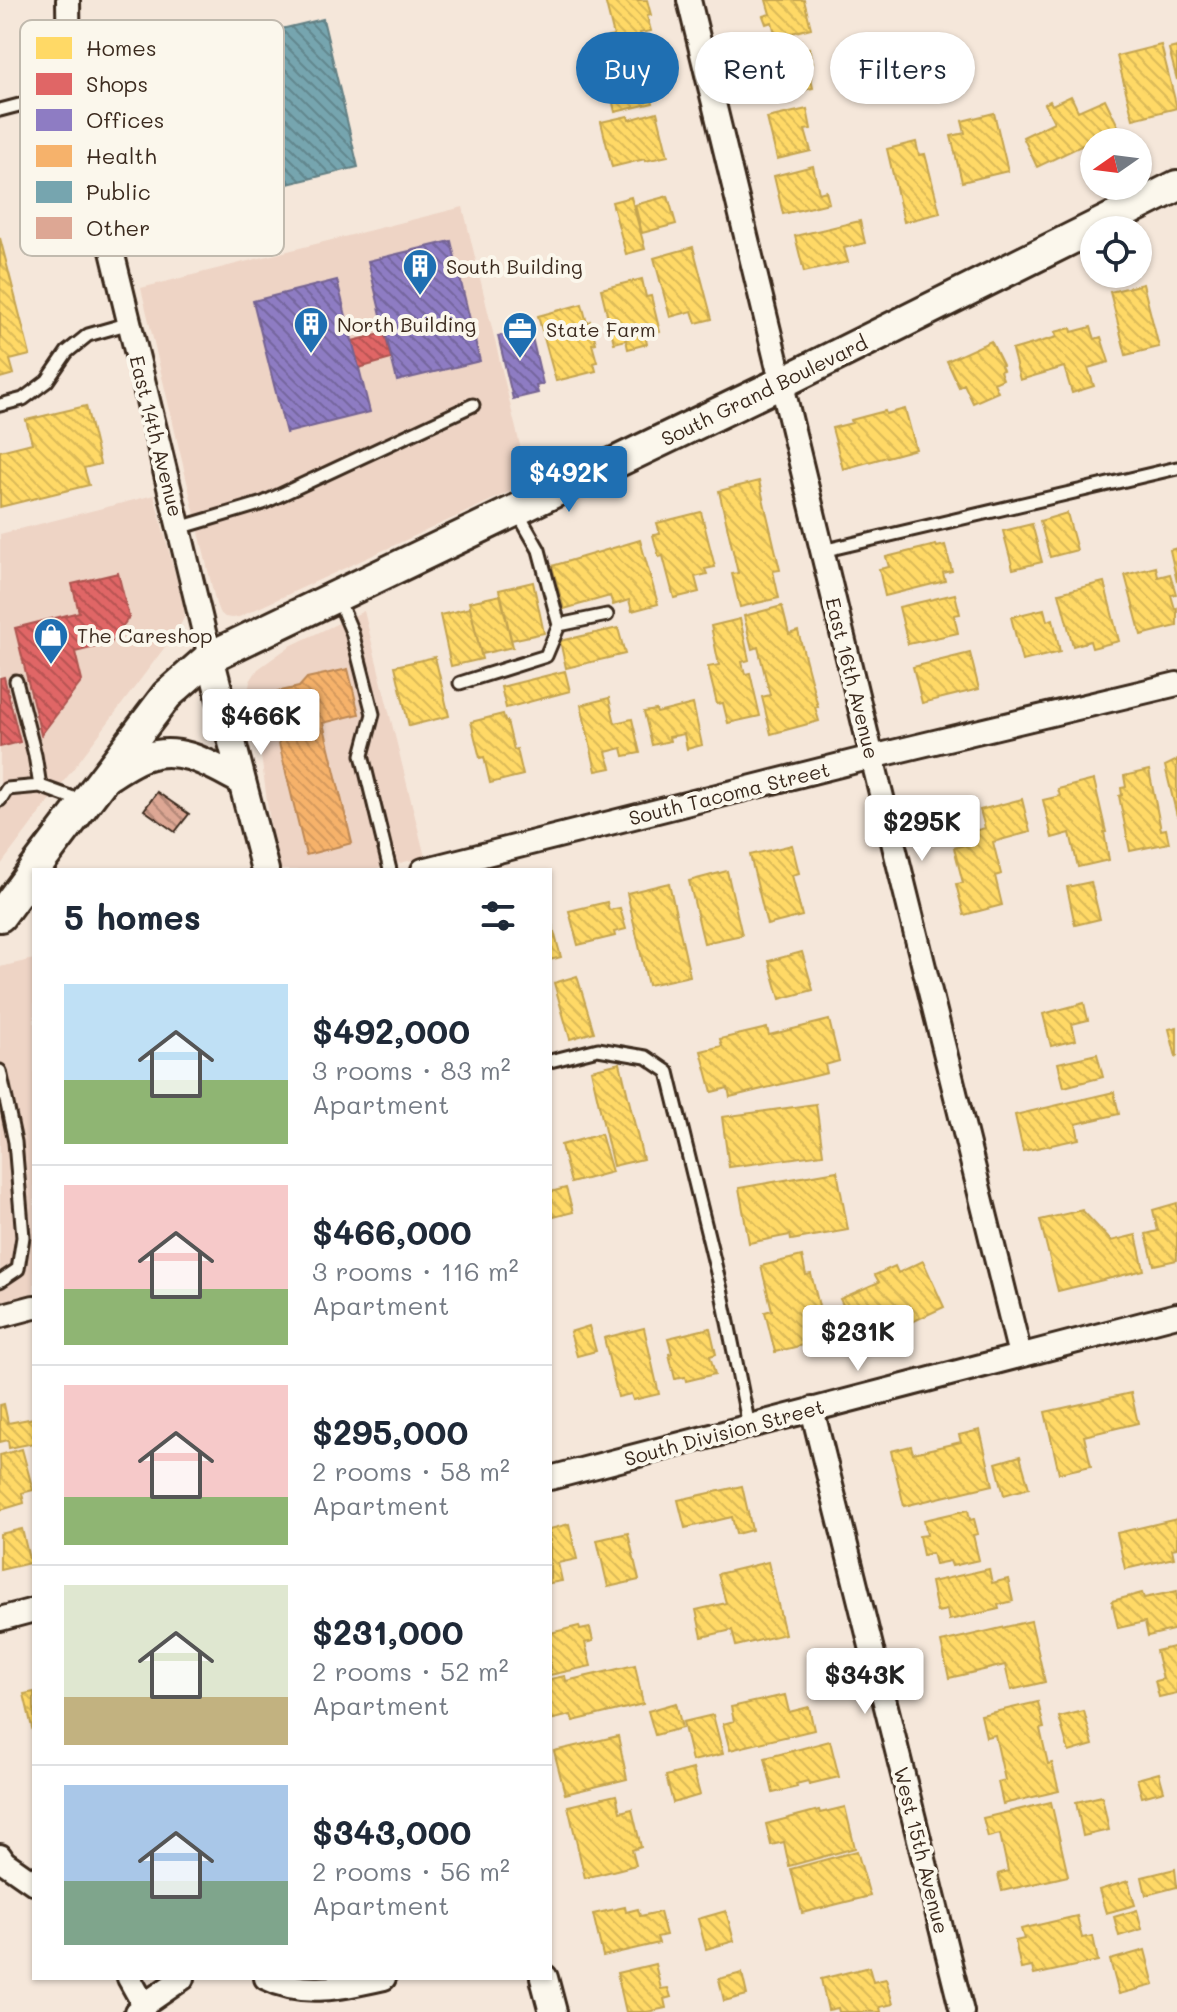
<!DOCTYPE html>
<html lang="en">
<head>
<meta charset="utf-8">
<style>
	:root { --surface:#fff; --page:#f2f2f3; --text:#1f2937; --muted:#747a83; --line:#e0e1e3; --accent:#1f6fb2 }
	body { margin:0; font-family:Mali,sans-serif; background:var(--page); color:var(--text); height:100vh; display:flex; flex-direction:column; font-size:30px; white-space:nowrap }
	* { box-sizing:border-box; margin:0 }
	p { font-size:26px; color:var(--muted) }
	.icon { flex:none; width:44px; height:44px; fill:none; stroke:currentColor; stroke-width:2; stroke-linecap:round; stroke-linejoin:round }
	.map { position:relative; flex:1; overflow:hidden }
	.panel { position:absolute; left:32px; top:868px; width:520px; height:1112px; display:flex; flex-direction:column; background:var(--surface); border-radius:0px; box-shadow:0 2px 6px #0004 }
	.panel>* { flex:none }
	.top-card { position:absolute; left:576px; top:32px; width:480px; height:72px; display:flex; gap:16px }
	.needle { width:52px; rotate:256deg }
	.fabs { position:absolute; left:1080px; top:128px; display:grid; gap:16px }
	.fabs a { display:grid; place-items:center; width:72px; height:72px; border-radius:50%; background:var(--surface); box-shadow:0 2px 6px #0004; font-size:40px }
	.price { position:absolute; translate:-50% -68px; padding:0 18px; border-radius:8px; background:#fff; color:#222; font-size:26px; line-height:52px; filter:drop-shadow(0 2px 4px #0008) }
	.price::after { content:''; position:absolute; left:50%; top:48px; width:24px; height:18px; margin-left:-12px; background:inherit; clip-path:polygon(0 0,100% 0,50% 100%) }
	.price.on { background:var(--accent); color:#fff }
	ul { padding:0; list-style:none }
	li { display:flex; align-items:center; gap:24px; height:200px; padding:0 32px }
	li+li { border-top:2px solid var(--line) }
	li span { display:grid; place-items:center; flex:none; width:224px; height:160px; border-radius:0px; color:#555 }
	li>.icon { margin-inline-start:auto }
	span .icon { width:96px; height:96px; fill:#fffc; stroke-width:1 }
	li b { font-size:34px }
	h2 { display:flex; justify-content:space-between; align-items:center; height:96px; padding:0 32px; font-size:34px }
	.pill { padding:0 28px; border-radius:36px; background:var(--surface); box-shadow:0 2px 6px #0004; font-size:28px; line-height:72px }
	.pill.on { background:var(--accent); color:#fff }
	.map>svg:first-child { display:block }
</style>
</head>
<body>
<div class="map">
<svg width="1177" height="2012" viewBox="0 0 1177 2012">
	<defs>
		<pattern id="homes-back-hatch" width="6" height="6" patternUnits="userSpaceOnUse" patternTransform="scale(2)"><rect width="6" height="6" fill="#ffd966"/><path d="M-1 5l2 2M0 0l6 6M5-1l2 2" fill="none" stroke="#dbba58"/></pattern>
		<pattern id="shops-back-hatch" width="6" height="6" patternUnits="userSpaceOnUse" patternTransform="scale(2)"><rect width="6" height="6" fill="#e06666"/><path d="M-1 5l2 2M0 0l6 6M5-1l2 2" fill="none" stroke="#b75453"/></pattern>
		<pattern id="offices-back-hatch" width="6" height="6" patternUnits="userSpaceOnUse" patternTransform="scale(2)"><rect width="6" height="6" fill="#8e7cc3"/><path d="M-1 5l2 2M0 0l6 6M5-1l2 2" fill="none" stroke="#75669e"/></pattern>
		<pattern id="health-back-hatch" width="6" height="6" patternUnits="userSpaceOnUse" patternTransform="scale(2)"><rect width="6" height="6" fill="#f6b26b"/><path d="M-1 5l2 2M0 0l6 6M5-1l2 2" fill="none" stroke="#d4995c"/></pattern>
		<pattern id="public-back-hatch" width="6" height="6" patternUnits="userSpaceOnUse" patternTransform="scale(2)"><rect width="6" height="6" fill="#76a5af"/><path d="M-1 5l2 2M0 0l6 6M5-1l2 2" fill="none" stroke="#62878e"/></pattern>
		<pattern id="building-back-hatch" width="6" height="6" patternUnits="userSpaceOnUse" patternTransform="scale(2)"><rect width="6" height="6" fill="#dda794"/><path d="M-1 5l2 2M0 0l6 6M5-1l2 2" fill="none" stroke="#b48878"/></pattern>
	</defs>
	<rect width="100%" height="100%" fill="#f5e7da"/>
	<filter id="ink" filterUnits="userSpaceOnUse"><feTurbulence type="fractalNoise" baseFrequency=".0125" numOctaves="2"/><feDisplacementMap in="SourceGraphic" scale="16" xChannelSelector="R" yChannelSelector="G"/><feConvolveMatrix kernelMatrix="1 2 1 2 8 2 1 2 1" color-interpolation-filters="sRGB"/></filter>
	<g filter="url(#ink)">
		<path fill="#eed4c5" d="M463 207 529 483 239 617 232 618 225 617 219 612 216 604 141 288Z
			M154 495 184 607V618L177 631 0 866V534Z
			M364 611 425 857 371 870H276L259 740 248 693 250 681 258 669 290 646Z
			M34 959V1300L0 1309V967Z"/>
		<path fill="url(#homes-back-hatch)" stroke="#c4a450" stroke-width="2" d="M605 0H647L651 15 647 16 651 31 640 33 644 46 612 54 608 37 614 36Z
			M766 0H804L811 28 776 37 772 22 766 24 763 16 770 14Z
			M801 40 803 49 809 48 813 63 808 64 813 88 775 96 771 79 765 80 758 49Z
			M1161 45 1177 108 1133 119 1117 56Z
			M1177 47V80L1169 49Z
			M875 48 881 70 854 77 848 55Z
			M642 58 645 73 651 72 654 86 649 87 653 103 615 112 605 67Z
			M1071 96 1078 111 1105 99 1119 128 1037 167 1023 137 1054 122 1045 104 1050 101 1052 105Z
			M807 109 811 129 805 130 811 151 777 159 767 118Z
			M657 112 668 156 645 161V159L612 167 601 122 628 116 629 120Z
			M994 113 1008 171 962 182 951 136 965 133 962 121Z
			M916 142 919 155 925 154 940 213 904 222 887 149Z
			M813 166 819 193 826 191 829 203 783 214 774 176Z
			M668 196 676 224 642 233 635 205Z
			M631 197 645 249 626 254 612 202Z
			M860 221 865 243 844 248 848 262 804 272 795 236Z
			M0 238 30 355 10 360 14 374 0 378Z
			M693 247 712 319 696 323 692 311 670 317 654 258Z
			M642 279 646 297 651 296 660 332 645 335 647 344 628 349 626 340 614 343 601 289Z
			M1143 284 1159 347 1126 355 1110 292Z
			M582 304 587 323 590 321 596 343 592 344 597 362 594 363 596 371 556 381 538 316Z
			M1091 327 1095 339 1101 337 1109 362 1088 368 1094 386 1072 393 1064 367 1020 380 1012 350 1057 337 1055 332 1071 328 1072 332Z
			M991 341 1003 365 1001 366 1003 370 1000 371 1003 379 994 383 998 392 973 403 964 384 959 387 947 361Z
			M86 406 100 464 84 468 89 485 0 507V451L32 443 26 420Z
			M905 409 916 449 843 469 832 428 852 423 851 420 885 411 886 414Z
			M759 481 780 570 773 571 779 598 740 607 732 574 738 573 719 491Z
			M701 512 715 567 705 569 707 574 695 577 699 592 674 598 663 556 659 557 653 535 660 534 657 523Z
			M1067 513 1077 550 1050 557 1040 521Z
			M1032 524 1042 562 1013 569 1003 531Z
			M640 540 658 604 632 611 629 600 613 605 610 596 564 609 552 566Z
			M936 545 937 547 945 545 952 571 943 573 945 581 885 596 879 569 889 567 886 557Z
			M1177 548V582L1170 550Z
			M1156 567 1158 577 1170 574 1176 594 1171 595 1175 609 1177 608V626L1141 635 1125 575Z
			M533 582 544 633 511 640 499 590Z
			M1104 582 1119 641 1092 648 1090 641 1073 646 1059 593Z
			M955 594 960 614 954 615 958 633 908 644 899 607Z
			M501 595 513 647 481 654 469 602Z
			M782 606 789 634 798 631 818 707H815L819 721 771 734 762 697 770 695 758 647 752 649 744 616Z
			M470 608 482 659 451 666 440 615Z
			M1044 609 1047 621 1053 619 1060 652 1022 661 1011 617Z
			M740 619 749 660 742 662 745 674 750 673 760 716 728 723 723 703 717 704 708 667 719 665 711 626Z
			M618 628 625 654 566 668 560 641Z
			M970 653 979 689 922 703 913 667Z
			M435 657 449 716 409 726 395 666Z
			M565 671 570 691 506 708 501 687Z
			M609 698 615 723 632 719 640 753 624 756 622 748 606 752 611 768 596 771 581 705Z
			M693 704 702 745 687 749 684 734 669 737 670 741 652 745 644 712 656 710 657 713Z
			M503 714 505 721H507L514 750 517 749 523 775 490 783 484 757 480 758 471 722Z
			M1177 760V816L1165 766Z
			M1149 770 1161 830 1166 829 1169 843 1130 851 1119 796 1122 795 1121 788 1126 787 1124 776Z
			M1094 780 1106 832H1104L1109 860 1078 867 1070 833 1052 838 1043 800 1060 796 1058 789Z
			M1022 799 1030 832 993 842 1001 874 995 876 1002 905 964 915 956 884 963 883 954 848 977 841 974 831 985 828 980 810Z
			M792 845 799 873 792 875 802 916 767 925 750 855Z
			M727 871 742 935 704 943 689 881Z
			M1091 882 1100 919 1075 925 1067 887Z
			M669 883 690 976 648 985 627 893Z
			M607 902 609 910 620 908 626 929 614 932 615 936 578 945 569 911Z
			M550 917 561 957 550 960Z
			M802 952 813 990 780 999 769 961Z
			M577 976 594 1032 570 1039 554 983Z
			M1084 1003 1088 1020 1072 1024 1076 1040 1051 1046 1043 1014Z
			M829 1020 839 1061 825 1065 827 1073 730 1097 728 1088 712 1092 701 1051 722 1046 720 1039 767 1028 769 1035Z
			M1177 1027V1056L1176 1057 1169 1029Z
			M1097 1054 1103 1077 1064 1087 1058 1063Z
			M620 1063 643 1159 613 1166 591 1070Z
			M1114 1092 1119 1114 1076 1124 1079 1139 1023 1151 1015 1115Z
			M816 1104 823 1154 729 1167 722 1117Z
			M601 1134 612 1172 571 1183 561 1145Z
			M837 1171 848 1230 791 1240 790 1235 749 1243 739 1188Z
			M566 1188 573 1212 550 1218V1192Z
			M1177 1203V1260L1154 1265 1146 1234 1158 1231 1153 1210Z
			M1082 1210 1111 1241 1136 1235 1144 1270 1058 1291 1040 1220Z
			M802 1256 806 1275 811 1274 823 1322 819 1323 823 1340 775 1352 765 1312 772 1310 761 1266Z
			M923 1261 944 1307 878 1338 874 1330 859 1337 840 1299 879 1282 875 1275 895 1266 898 1273Z
			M589 1326 596 1351 577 1356 570 1332Z
			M644 1328 659 1394 633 1400 631 1394 618 1397 604 1338Z
			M710 1328 716 1354 710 1356 715 1374 686 1381 685 1377 675 1379 669 1354 672 1353 668 1338Z
			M1131 1393 1138 1423 1084 1436 1091 1466 1059 1473 1045 1412Z
			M4 1404 8 1423 34 1418V1443L9 1448 8 1440 0 1442V1405Z
			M980 1430 993 1485 904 1506 891 1451 911 1446 913 1453 961 1442 959 1435Z
			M22 1449 33 1490 22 1493 24 1503 1 1510 0 1455Z
			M1020 1456 1029 1488 1004 1495 996 1463Z
			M742 1486 752 1530 736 1534 732 1517 685 1528 678 1500Z
			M968 1510 970 1520 974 1519 978 1534 973 1535 979 1560 952 1566 950 1561 935 1564 932 1553 923 1555 919 1536 927 1535 924 1520Z
			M1177 1519V1548L1172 1549 1174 1558 1125 1569 1117 1533Z
			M569 1524 577 1559 558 1563 562 1581 550 1583V1529Z
			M22 1529 30 1563 0 1570V1534Z
			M628 1533 639 1580 608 1587 597 1540Z
			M768 1562 785 1634 736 1646 732 1630 702 1637 696 1610 726 1603 718 1574Z
			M989 1569 992 1583 1008 1579 1013 1601 998 1605 999 1609 949 1620 947 1610 937 1612 931 1582Z
			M1177 1591V1629L1148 1636 1145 1622 1118 1628 1112 1601 1142 1593 1144 1598Z
			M1031 1621 1045 1682 1011 1690 1005 1665 949 1678 941 1642Z
			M579 1626 580 1630 590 1628 593 1641 585 1643 591 1666 550 1675V1633Z
			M1177 1646V1693L1159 1697 1155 1681 1163 1679 1156 1651Z
			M635 1665 643 1704 573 1721 571 1715 550 1720V1679L565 1676 566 1681Z
			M34 1692V1736L24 1694Z
			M785 1695 789 1712 809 1707 814 1730 730 1750 723 1724 734 1721 731 1707Z
			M1038 1702 1044 1728 1040 1729 1048 1764 1052 1763 1059 1791 1003 1804 998 1782 1005 1780 995 1735 986 1737 981 1715Z
			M676 1703 682 1728 655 1735 648 1711Z
			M1084 1711 1093 1745 1069 1752 1059 1717Z
			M713 1715 723 1754 692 1761 683 1722Z
			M618 1736 627 1779 565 1794 554 1751Z
			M830 1741 839 1777 809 1784 808 1781 796 1784 797 1787 773 1793 765 1758Z
			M693 1769 700 1795 673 1803 666 1776Z
			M1159 1773 1164 1791 1142 1797 1137 1779Z
			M616 1795 620 1812 632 1809 641 1847 632 1850 636 1865 585 1878 568 1806Z
			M1102 1796 1109 1830 1083 1836 1076 1802Z
			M1051 1802 1068 1876 1002 1891 998 1874 1008 1871 1000 1834 988 1837 983 1818Z
			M845 1807 855 1848 789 1866 784 1842 771 1845 766 1824 819 1810 820 1813Z
			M857 1851 870 1896 802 1913 791 1869Z
			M1175 1869 1177 1887 1146 1895 1142 1877Z
			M1128 1881 1135 1905 1106 1913 1099 1890Z
			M625 1907 626 1912 638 1909 640 1916 660 1912 666 1935 657 1937 659 1943 603 1956 593 1914Z
			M1137 1910 1142 1929 1119 1936 1114 1917Z
			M726 1911 734 1941 706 1949 698 1919Z
			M1077 1916 1082 1938 1093 1936 1098 1961 1034 1975 1032 1967 1021 1969 1015 1941 1024 1939 1021 1929Z
			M1145 1950 1154 1985 1119 1994 1110 1960Z
			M655 1964 661 1989 668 1988 671 1997 664 1999 666 2008 647 2012H626L617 1973Z
			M869 1967 873 1982 886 1979 893 2004 880 2007 881 2012H839L838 2008 828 2010 821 1979Z
			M742 1973 747 1995 724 2001 719 1979Z"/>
		<path fill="url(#shops-back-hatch)" stroke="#ae5450" stroke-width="2" d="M385 333 391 359 359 368 352 341Z
			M118 573 129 617 111 643 75 652 82 681 41 735 15 628 79 612 72 584Z
			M4 677 20 742 0 747V678Z"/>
		<path fill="url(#offices-back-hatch)" stroke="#756392" stroke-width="2" d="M451 241 480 361 397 381 368 261Z
			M337 280 370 412 286 433 253 301Z
			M530 329 543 384 536 386 538 393 513 399 498 336Z"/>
		<path fill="url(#health-back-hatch)" stroke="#be8954" stroke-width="2" d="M348 669 359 714 323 723 352 843 306 855 267 694 299 687 307 678Z"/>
		<path fill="url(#public-back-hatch)" stroke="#648084" stroke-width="2" d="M323 19 358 167 275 187 240 39Z"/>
		<path fill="url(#building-back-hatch)" stroke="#3b2a1e" stroke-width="2" d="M157 792 189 814 175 832 144 810Z"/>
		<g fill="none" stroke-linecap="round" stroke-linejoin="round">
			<g stroke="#3b2a1e" stroke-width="17">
				<path id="service" d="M0 110 73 91
					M0 405 23 399 47 381 67 352 88 335 130 323
					M179 528 263 503 473 405
					M822 551 1177 468
					M337 597 352 632 373 714 362 755 390 870
					M559 625 607 615
					M16 681 35 755 40 786
					M460 683 546 656 559 625 539 550 516 510
					M0 800 7 789 40 786 84 802
					M550 1061 598 1049 646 1057 668 1072 722 1293 749 1426
					M0 1071 15 1142 23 1237 18 1269 0 1281"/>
			</g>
			<g stroke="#3b2a1e" stroke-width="28">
				<path id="minor" d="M68 0 69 73 210 657
					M689 0 872 757 1020 1355
					M423 870 872 757 1177 684
					M0 1316 34 1307
					M812 1409 962 2012
					M550 1478 1177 1315
					M0 1619 34 1610
					M0 1856 4 1862 34 1883
					M129 1978 144 2005 136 2012
					M266 1978C304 1997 345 1987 384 1978
					M144 2005 183 1978"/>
			</g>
			<g stroke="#3b2a1e" stroke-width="32">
				<path id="tertiary" d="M210 657 265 870
					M104 780C117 772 133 760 148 756 182 745 212 766 242 781
					M544 1978 553 2012"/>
			</g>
			<g stroke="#3b2a1e" stroke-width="36">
				<path id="secondary" d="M34 870 167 695 210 657 781 383 1177 186
					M0 916 34 870"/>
			</g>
			<use href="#service" stroke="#fbf7ec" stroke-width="11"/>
			<use href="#minor" stroke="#fbf7ec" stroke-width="22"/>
			<use href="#tertiary" stroke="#fbf7ec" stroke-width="26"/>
			<use href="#secondary" stroke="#fbf7ec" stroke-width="30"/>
		</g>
	</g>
	<defs>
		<g id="building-pin" transform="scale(1.8)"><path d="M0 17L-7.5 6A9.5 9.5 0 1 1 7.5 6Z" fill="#1f6fb2" stroke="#fbf7ec"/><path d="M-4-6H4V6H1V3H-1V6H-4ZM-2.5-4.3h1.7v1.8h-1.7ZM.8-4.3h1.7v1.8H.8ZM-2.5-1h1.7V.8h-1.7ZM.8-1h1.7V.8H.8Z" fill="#fff"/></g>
		<g id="office-pin" transform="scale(1.8)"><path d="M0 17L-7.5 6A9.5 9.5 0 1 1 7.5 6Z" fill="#1f6fb2" stroke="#fbf7ec"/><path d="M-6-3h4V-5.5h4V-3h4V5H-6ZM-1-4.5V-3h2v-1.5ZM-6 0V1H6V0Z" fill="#fff"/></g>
		<g id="shop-pin" transform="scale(1.8)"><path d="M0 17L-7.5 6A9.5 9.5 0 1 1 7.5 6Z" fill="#1f6fb2" stroke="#fbf7ec"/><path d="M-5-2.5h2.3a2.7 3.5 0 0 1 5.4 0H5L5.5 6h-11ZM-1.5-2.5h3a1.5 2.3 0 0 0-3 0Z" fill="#fff"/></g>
	</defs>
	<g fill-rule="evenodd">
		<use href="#building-pin" x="420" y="266"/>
		<use href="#building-pin" x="311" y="324"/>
		<use href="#office-pin" x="520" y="329"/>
		<use href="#shop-pin" x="51" y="635"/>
	</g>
	<g text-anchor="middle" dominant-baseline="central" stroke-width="8" stroke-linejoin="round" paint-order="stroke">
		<g font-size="20" fill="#3b2a1e" stroke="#fbf7ec" text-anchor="start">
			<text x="446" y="266">South Building</text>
			<text x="337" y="324">North Building</text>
			<text x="546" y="329">State Farm</text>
			<text x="77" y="635">The Careshop</text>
		</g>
		<g font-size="20" fill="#3b2a1e" stroke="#fbf7ec">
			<text transform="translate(764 390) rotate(-26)">South Grand Boulevard</text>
			<text transform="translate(157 436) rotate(76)">East 14th Avenue</text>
			<text transform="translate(853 678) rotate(76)">East 16th Avenue</text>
			<text transform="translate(729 793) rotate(-14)">South Tacoma Street</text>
			<text transform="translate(724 1432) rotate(-15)">South Division Street</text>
			<text transform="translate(922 1850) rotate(76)">West 15th Avenue</text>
		</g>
	</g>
	<rect x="20" y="20" width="264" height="236" rx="12" fill="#fbf7ec" stroke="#c1baae" stroke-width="2"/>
	<rect x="36" y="37" width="36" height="22" fill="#ffd966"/>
	<rect x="36" y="73" width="36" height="22" fill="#e06666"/>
	<rect x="36" y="109" width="36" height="22" fill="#8e7cc3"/>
	<rect x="36" y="145" width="36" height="22" fill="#f6b26b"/>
	<rect x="36" y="181" width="36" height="22" fill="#76a5af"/>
	<rect x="36" y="217" width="36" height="22" fill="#dda794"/>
	<g font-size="22" fill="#3b2a1e">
		<text x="86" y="56">Homes</text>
		<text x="86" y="92">Shops</text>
		<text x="86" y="128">Offices</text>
		<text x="86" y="164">Health</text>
		<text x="86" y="200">Public</text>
		<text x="86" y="236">Other</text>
	</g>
</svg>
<div class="fabs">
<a><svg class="needle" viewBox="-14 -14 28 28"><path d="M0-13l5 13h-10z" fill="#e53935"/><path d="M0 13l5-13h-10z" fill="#747a83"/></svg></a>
<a><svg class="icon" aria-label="locate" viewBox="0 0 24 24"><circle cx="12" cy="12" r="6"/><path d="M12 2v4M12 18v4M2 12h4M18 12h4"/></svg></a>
</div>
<b class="price on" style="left:569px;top:514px">$492K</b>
<b class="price" style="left:261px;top:757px">$466K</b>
<b class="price" style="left:922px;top:863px">$295K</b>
<b class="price" style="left:858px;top:1373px">$231K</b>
<b class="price" style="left:865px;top:1716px">$343K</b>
<div class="top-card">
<a class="pill on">Buy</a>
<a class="pill">Rent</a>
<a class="pill">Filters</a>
</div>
<section class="panel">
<h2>5 homes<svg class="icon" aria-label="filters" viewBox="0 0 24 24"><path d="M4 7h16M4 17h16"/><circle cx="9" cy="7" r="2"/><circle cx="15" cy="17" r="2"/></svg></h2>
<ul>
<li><span style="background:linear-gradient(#bfe0f5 60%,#8fb573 0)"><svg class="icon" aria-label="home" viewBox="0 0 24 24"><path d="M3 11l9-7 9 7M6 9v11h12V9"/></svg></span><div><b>$492,000</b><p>3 rooms · 83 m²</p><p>Apartment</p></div></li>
<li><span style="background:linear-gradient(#f6c9c9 65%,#8fb573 0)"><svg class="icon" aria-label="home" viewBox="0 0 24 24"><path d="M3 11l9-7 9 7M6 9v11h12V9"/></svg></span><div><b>$466,000</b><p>3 rooms · 116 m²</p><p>Apartment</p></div></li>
<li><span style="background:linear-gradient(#f6c9c9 70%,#8fb573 0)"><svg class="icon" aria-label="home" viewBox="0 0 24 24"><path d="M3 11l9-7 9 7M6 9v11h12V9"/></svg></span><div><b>$295,000</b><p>2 rooms · 58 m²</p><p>Apartment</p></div></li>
<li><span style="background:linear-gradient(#dfe7d0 70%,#c2b280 0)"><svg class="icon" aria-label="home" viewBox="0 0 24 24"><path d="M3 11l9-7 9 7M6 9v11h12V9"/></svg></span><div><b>$231,000</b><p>2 rooms · 52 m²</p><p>Apartment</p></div></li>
<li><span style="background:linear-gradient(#a9c7e8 60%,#7fa58c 0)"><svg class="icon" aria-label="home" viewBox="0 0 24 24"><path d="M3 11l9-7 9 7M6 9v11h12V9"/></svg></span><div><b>$343,000</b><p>2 rooms · 56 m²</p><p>Apartment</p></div></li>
</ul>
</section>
</div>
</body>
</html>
